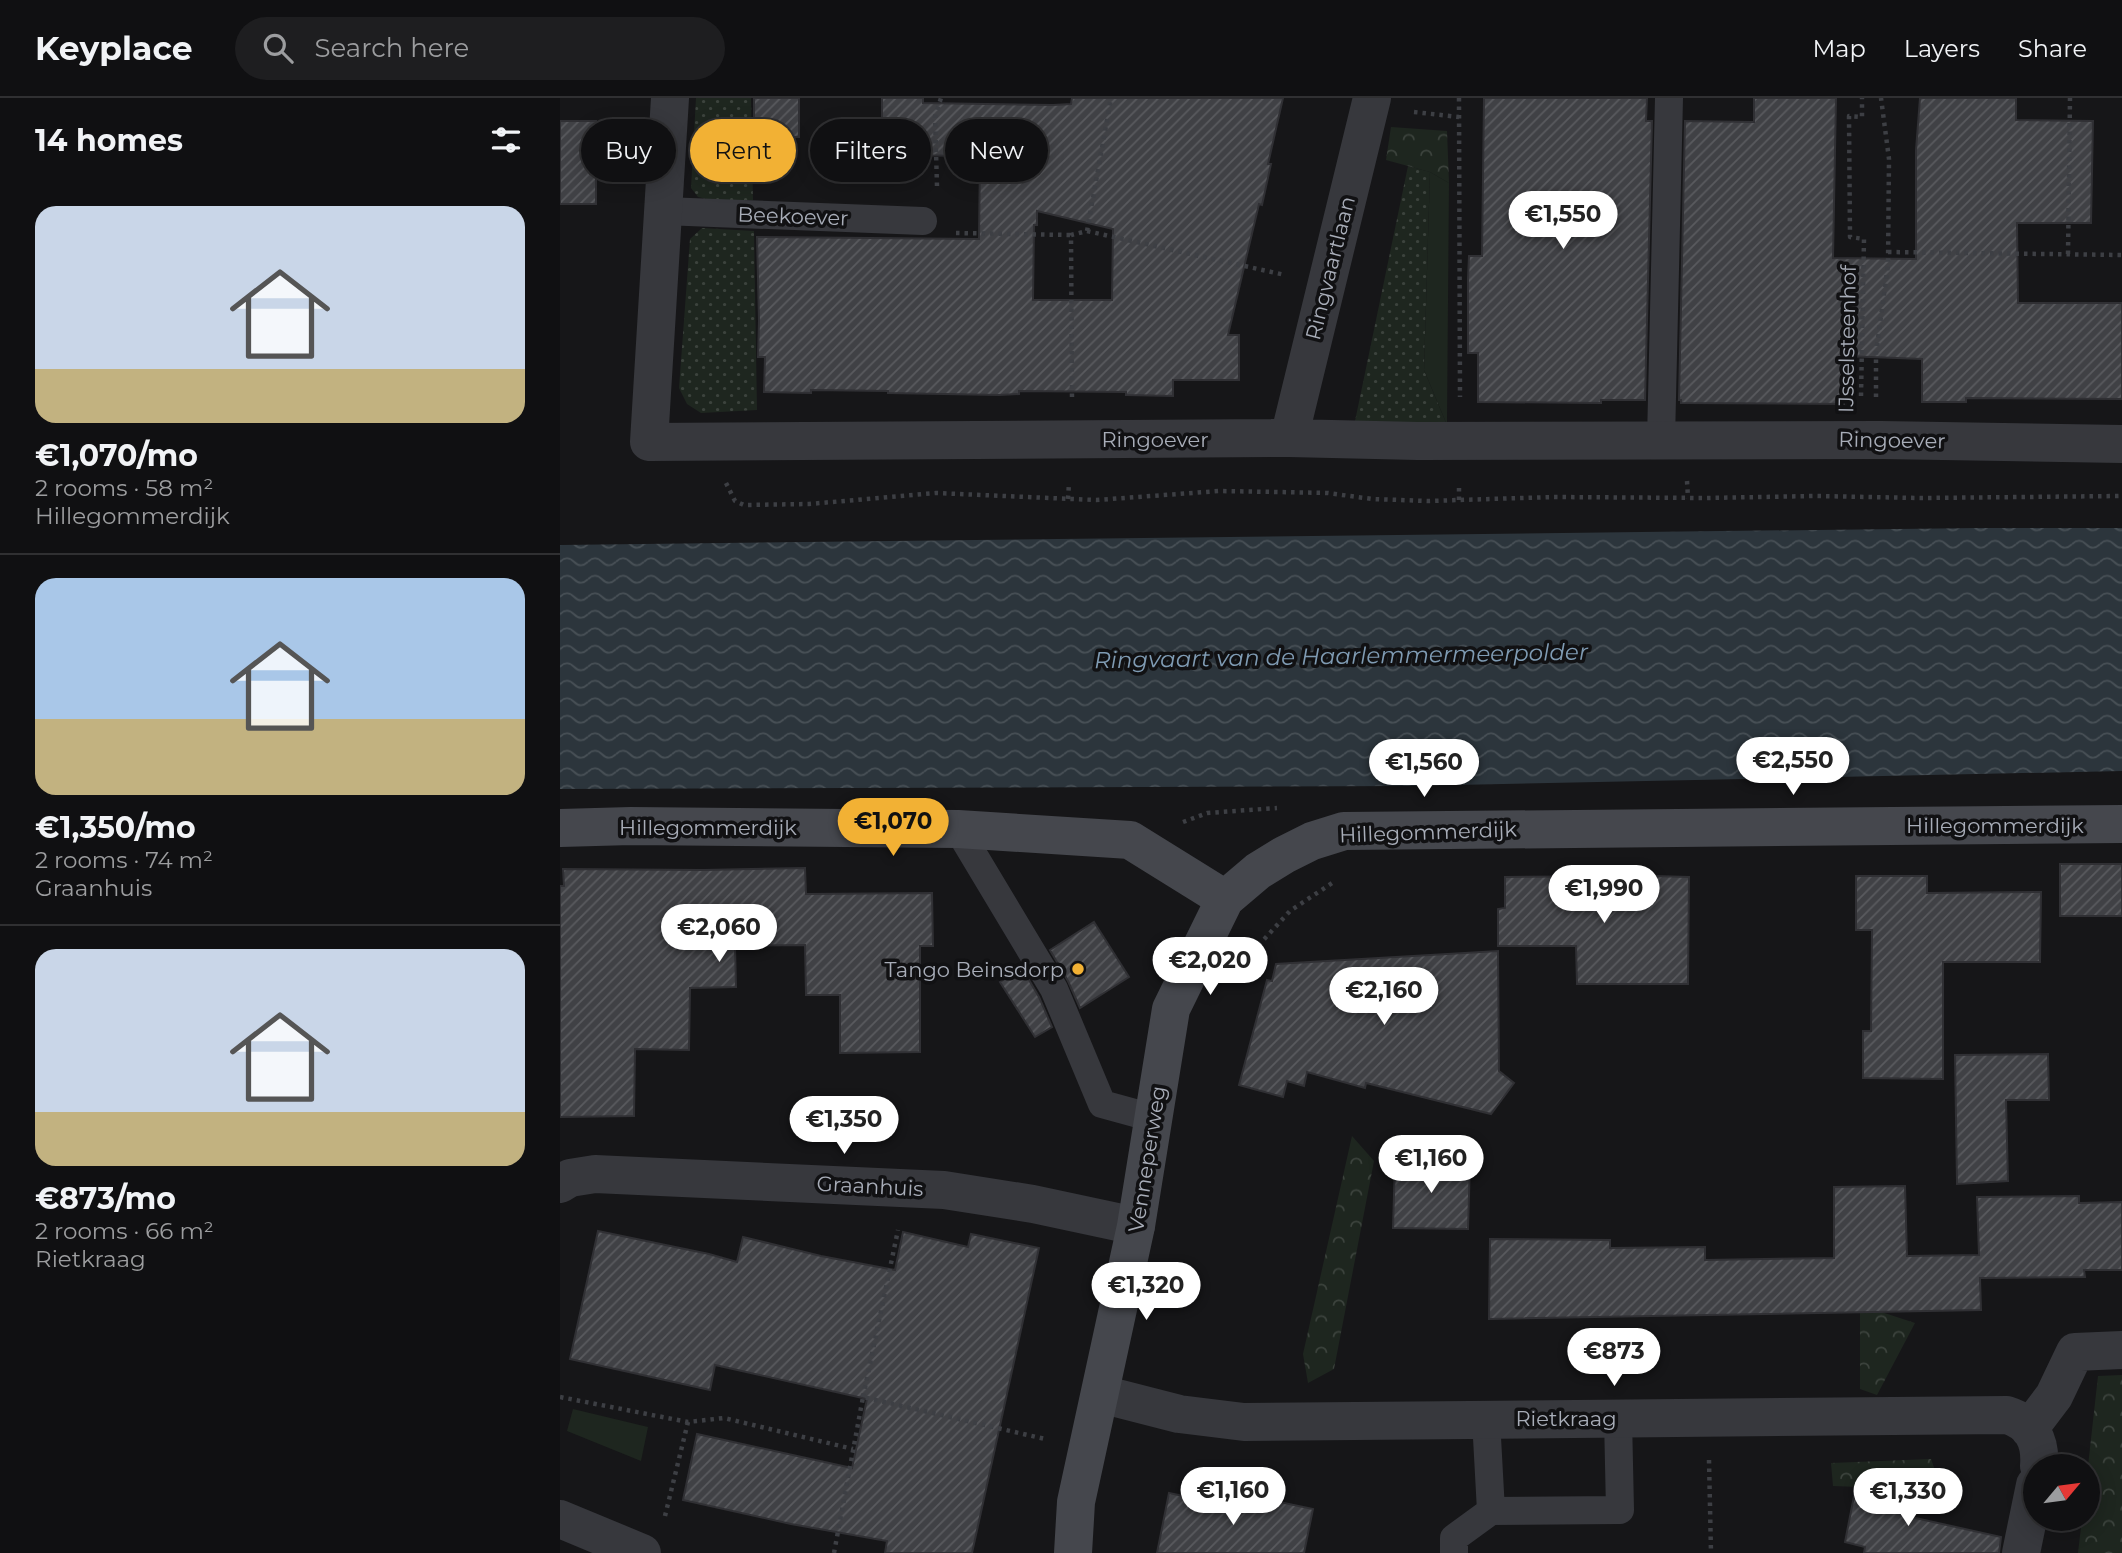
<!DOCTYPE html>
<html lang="en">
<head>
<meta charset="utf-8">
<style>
	:root { --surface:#101012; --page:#1e1e20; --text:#f1f3f6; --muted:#9c9d9f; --line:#303032; --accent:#f2b134 }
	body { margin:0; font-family:Montserrat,sans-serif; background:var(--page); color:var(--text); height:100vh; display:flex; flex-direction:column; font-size:26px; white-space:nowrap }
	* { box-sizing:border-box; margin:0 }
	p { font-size:23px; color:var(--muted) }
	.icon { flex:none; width:38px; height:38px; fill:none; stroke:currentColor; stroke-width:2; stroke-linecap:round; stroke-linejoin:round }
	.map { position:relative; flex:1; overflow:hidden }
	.sheet { display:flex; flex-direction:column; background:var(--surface); width:560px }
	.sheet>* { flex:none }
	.top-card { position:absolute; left:21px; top:21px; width:665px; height:63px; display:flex; gap:14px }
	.needle { width:46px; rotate:61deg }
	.controls { position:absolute; left:1463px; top:1356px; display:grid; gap:14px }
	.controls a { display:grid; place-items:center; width:77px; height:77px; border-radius:50%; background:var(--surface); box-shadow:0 4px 18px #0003,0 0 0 2px var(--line); font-size:35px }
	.price { position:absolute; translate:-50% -60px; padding:0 16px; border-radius:24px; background:#fff; color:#222; font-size:23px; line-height:46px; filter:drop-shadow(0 2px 4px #0008) }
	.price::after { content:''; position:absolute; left:50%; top:42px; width:21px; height:16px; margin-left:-10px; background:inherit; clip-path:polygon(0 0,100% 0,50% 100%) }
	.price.current { background:var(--accent); color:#111 }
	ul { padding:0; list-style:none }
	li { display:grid; align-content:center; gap:14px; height:371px; padding:0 35px }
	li+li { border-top:2px solid var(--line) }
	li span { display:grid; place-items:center; height:217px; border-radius:21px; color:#555 }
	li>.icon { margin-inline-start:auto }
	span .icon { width:126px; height:126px; fill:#fffc; stroke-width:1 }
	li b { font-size:30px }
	h2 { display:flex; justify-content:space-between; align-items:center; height:84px; padding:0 35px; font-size:30px }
	.pill { padding:0 24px; border-radius:32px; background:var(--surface); box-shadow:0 4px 18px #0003,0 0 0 2px var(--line); font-size:24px; line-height:63px }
	.pill.current { background:var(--accent); color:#111 }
	header { display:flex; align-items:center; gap:42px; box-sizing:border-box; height:98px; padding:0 35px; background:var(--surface); border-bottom:2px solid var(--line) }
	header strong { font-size:33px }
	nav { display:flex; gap:38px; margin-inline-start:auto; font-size:24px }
	.search { width:490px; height:63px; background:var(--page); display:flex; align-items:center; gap:18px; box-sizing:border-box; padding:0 24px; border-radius:38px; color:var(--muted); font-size:26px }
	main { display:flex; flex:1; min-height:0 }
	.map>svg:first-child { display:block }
</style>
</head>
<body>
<header>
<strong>Keyplace</strong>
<div class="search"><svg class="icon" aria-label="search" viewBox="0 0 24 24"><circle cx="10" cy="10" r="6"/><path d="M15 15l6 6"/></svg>Search here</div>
<nav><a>Map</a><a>Layers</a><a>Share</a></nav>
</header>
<main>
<section class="sheet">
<h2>14 homes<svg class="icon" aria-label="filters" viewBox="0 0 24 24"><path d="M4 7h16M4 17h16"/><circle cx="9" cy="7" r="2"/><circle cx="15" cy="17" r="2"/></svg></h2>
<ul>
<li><span style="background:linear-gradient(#c9d6e8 75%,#c2b280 0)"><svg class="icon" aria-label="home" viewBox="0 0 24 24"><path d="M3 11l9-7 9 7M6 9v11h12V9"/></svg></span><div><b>€1,070/mo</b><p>2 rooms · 58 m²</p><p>Hillegommerdijk</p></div></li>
<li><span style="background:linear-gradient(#a9c7e8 65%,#c2b280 0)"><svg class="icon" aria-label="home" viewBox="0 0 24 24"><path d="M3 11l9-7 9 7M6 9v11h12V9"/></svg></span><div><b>€1,350/mo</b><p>2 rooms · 74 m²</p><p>Graanhuis</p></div></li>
<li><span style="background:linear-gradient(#c9d6e8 75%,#c2b280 0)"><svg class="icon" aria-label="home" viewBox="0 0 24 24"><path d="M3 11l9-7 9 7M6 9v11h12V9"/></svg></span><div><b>€873/mo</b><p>2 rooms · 66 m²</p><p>Rietkraag</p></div></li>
</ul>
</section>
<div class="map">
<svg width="1562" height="1455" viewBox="0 0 1562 1455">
	<defs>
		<pattern id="grass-dots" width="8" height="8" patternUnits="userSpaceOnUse" patternTransform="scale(1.75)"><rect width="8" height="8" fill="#1e261f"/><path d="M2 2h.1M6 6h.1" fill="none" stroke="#3c433d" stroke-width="1.8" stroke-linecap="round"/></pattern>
		<pattern id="forest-crowns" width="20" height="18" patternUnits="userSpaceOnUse" patternTransform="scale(1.75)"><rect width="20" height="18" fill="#1e261f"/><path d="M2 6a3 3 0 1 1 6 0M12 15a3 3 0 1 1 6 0" fill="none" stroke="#3c433d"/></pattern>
		<pattern id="water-waves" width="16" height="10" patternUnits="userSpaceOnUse" patternTransform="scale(1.75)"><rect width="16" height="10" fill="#2c353c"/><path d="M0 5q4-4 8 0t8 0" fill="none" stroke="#485056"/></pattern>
		<pattern id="building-hatch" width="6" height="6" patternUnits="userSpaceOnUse" patternTransform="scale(1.75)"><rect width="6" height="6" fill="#404145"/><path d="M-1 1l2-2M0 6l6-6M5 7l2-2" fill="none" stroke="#595a5e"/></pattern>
	</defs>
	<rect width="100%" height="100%" fill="#161618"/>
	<path fill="url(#grass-dots)" d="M136 0H191L193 102H151L138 99 131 90Z
		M848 68 870 74 864 272 887 327 794 328Z
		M142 130 194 133 197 312 141 315 127 306 119 290 130 141Z"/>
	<path fill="url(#forest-crowns)" d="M831 29 887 33 889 85 870 74 826 62Z
		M792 1038 814 1063 774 1271 748 1285 743 1256Z
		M1300 1207 1355 1225 1317 1297 1300 1291Z
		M1562 1277V1455H1518L1522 1421H1528V1368L1538 1278Z
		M1371 1361 1382 1392 1273 1388 1271 1365Z"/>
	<path fill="#1e261f" d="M870 74 889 85 887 327 864 272Z
		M13 1311 88 1329 81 1363 7 1333Z"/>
	<path fill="url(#water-waves)" d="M1418 430H1562V673L848 688 0 691V447Z"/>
	<path fill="url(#building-hatch)" stroke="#303034" stroke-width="2" fill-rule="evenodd" d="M194 0H239V39L194 38Z
		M322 0H363V5L493 7 511 6 512 0H723L708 66H711L702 107 699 106 668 237H679V282H613V298L566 297V294L459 293V296L439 297 328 295V293L251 292V295L204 294 205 259H198L199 223 197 139 419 141 420 58 322 57ZM477 113 553 131 552 202H473L474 127H477Z
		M924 0H1087L1086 23H1092L1085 302H1041V305L918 304V255H908V180L909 158H922Z
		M1194 0H1276L1273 160 1356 161V52L1360 0H1456V22L1533 23 1531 125H1457L1458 205H1562V301L1406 300V304H1362V261L1284 258V306L1121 305V302H1119L1125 23 1194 24Z
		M0 23H36V106H0Z
		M1500 766H1562V818H1500Z
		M245 770 246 796 372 795 373 848H360V954L280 955V897H246L245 847 175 848 176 889 130 890 129 952 75 951 74 1018 0 1019V788H4L3 771 143 772Z
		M1093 778 1129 779 1128 886H1017L1016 848H938V811L945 810V779Z
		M1296 778H1367V795L1481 794 1480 864H1383V981L1303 980V933H1311L1312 832H1296Z
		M534 824 569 879 520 910 508 883 490 852Z
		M938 853 939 973 954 985 931 1016 806 985 805 990 747 974 744 988 727 983 723 999 679 987 707 882 712 883 716 866Z
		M462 870 479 899 492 929 475 939 440 884Z
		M1488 956 1489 1002H1446L1448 1083 1397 1086 1395 957Z
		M835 1063 910 1065 908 1131 833 1130Z
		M1345 1088 1347 1158 1419 1157 1417 1099 1519 1098V1105L1562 1104V1172H1524L1525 1179 1420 1180 1421 1212 929 1221 930 1141 1050 1142V1150L1145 1149V1162L1274 1160V1089Z
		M38 1133 149 1156 177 1164 183 1139 261 1158 335 1172 343 1134 408 1149 411 1136 479 1150 412 1455H325L327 1443 231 1426 123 1402 137 1336 292 1370 307 1301 155 1267 150 1292 10 1261Z
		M1358 1390 1351 1419 1441 1439 1439 1455H1304L1305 1449 1285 1444 1295 1393Z
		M609 1395 692 1412 695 1399 753 1411 744 1455H597Z"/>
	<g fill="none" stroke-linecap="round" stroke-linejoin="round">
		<path stroke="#3d3f44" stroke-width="4.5" stroke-dasharray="3.5 5" stroke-linecap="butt" d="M899 0 900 299
			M854 14 899 19
			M377 88 375 19 381 0
			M527 133 725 177
			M396 135 511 137
			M1328 154 1562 157
			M1508 156 1510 0
			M1301 298 1304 141 1290 139 1289 18 1302 19V0
			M512 299 511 137 527 133 551 0
			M1316 299V255L1328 167 1329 61 1321 0
			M1127 383 1128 400
			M166 385 175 403 184 407 249 406 376 395 536 402 659 393 717 394 768 395 812 401 868 403 993 399 1145 400 1255 398 1360 400 1562 398
			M508 401 509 385
			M899 402V385
			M623 724 647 715 717 710
			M687 860 730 813 772 785
			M0 1299 128 1324 164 1320 293 1351
			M303 1299 338 1132
			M1149 1362 1151 1455
			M105 1418 128 1324
			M274 1455 303 1299 485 1341"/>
		<path stroke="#37383d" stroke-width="28" d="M103 113 363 123
			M1101 342 1109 0
			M398 731 494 891 542 1006 593 1020
			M926 1321 931 1413 1060 1412 1058 1320
			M894 1455V1440L931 1413"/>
		<path stroke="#37383d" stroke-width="38" d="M110 0 89 344 729 340 858 343 1321 342 1562 346
			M729 340 812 0
			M0 1086 10 1080 35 1076 384 1092 473 1106 576 1128
			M541 1296 619 1316 684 1324 1447 1317C1472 1325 1481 1343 1479 1368
			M1469 1331 1494 1298 1515 1254 1562 1252
			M0 1421 82 1455
			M1461 1455 1475 1387"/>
		<path stroke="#45474d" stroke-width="38" d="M0 730 71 728 398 731 570 742 665 801
			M513 1455 516 1404 576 1128 611 911 665 801 698 773 724 757 752 743 784 733 1562 726"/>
	</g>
	<circle fill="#f2b134" stroke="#111113" stroke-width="2.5" cx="518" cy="871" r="7"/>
	<g text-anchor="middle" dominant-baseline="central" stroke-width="7" stroke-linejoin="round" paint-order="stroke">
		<g font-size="21" fill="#a8adb8" stroke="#111113">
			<text transform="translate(233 118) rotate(2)">Beekoever</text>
			<text transform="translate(770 170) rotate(-76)">Ringvaartlaan</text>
			<text transform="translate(1287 241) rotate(-89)">IJsselsteenhof</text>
			<text x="595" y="341">Ringoever</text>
			<text transform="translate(1332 342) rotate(1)">Ringoever</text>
			<text x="1435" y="727">Hillegommerdijk</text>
			<text x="148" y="729">Hillegommerdijk</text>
			<text transform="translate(868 734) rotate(-2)">Hillegommerdijk</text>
			<text transform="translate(587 1061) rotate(-81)">Venneperweg</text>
			<text transform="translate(310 1088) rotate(3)">Graanhuis</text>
			<text x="1006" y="1320">Rietkraag</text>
		</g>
		<g font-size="21" fill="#a8adb8" stroke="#111113" text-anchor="end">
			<text x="504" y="871">Tango Beinsdorp</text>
		</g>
		<g font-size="23" font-style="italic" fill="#7f9bb3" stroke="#111113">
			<text transform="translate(781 558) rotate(-1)">Ringvaart van de Haarlemmermeerpolder</text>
		</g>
	</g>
</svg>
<div class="controls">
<a><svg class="needle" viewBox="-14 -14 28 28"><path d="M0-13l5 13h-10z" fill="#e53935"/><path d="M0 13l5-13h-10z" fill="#9c9d9f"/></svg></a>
</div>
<b class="price" style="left:1003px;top:153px">€1,550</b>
<b class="price" style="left:1233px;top:699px">€2,550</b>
<b class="price" style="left:864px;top:701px">€1,560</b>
<b class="price current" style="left:333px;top:760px">€1,070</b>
<b class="price" style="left:1044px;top:827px">€1,990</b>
<b class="price" style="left:159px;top:866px">€2,060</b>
<b class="price" style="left:650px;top:899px">€2,020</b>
<b class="price" style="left:824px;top:929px">€2,160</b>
<b class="price" style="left:284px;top:1058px">€1,350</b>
<b class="price" style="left:871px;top:1097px">€1,160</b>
<b class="price" style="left:586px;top:1224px">€1,320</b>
<b class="price" style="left:1054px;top:1290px">€873</b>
<b class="price" style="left:673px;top:1429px">€1,160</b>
<b class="price" style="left:1348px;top:1430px">€1,330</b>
<div class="top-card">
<a class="pill">Buy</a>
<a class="pill current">Rent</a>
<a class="pill">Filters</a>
<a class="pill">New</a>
</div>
</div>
</main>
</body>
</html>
